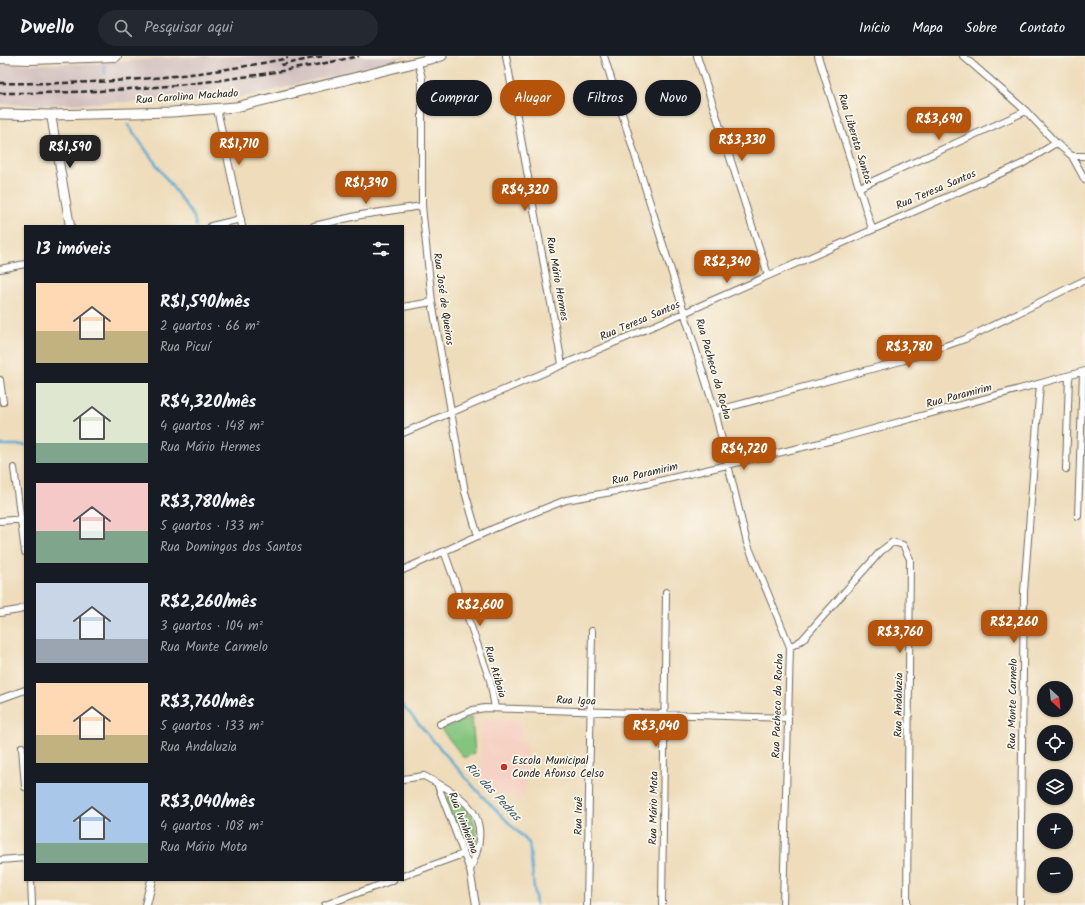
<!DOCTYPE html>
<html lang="pt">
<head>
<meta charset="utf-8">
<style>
	:root { --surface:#171b24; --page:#242831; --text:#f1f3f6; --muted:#9ea1a6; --line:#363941; --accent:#b45309 }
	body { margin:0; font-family:Kalam,sans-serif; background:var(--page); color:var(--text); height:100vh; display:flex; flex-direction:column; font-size:15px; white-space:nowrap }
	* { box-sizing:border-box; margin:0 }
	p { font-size:13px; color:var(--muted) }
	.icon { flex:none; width:22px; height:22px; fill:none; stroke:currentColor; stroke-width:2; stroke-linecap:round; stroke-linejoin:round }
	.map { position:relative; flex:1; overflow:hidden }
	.drawer { position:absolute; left:24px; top:169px; width:380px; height:656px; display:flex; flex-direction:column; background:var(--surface); border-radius:0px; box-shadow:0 1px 3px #0004 }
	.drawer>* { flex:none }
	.banner { position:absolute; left:416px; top:24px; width:380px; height:36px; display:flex; gap:8px }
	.needle { width:26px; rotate:153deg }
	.buttons { position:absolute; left:1037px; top:625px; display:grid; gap:8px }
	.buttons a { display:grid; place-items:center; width:36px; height:36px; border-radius:50%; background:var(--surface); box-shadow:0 1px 3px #0004; font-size:20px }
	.price { position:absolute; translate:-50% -34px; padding:0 9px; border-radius:8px; background:var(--accent); color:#fff; font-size:13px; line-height:26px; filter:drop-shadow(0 1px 2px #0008) }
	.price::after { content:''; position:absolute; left:50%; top:24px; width:12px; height:9px; margin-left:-6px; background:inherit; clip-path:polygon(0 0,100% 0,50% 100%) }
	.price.on { background:#222; color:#fff }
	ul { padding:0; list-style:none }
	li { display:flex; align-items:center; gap:12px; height:100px; padding:0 12px }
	li span { display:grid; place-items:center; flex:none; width:112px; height:80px; border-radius:0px; color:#555 }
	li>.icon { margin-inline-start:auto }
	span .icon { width:48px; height:48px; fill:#fffc; stroke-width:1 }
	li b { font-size:17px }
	h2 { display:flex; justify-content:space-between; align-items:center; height:48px; padding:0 12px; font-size:17px }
	.pill { padding:0 14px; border-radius:18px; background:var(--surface); box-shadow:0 1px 3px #0004; font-size:14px; line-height:36px }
	.pill.on { background:var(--accent); color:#fff }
	header { display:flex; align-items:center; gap:24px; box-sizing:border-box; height:56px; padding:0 20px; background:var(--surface); border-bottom:1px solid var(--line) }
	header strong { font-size:19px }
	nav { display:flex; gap:22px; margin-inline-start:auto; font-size:14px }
	.search { width:280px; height:36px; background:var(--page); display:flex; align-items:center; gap:10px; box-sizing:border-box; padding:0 14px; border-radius:22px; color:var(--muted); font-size:15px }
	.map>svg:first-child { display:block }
</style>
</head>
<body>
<header>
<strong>Dwello</strong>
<div class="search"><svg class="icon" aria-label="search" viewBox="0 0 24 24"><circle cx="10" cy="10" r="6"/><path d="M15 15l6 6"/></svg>Pesquisar aqui</div>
<nav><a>Início</a><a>Mapa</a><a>Sobre</a><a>Contato</a></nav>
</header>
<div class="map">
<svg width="1085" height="849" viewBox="0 0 1085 849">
	<rect width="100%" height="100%" fill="#fbf7ec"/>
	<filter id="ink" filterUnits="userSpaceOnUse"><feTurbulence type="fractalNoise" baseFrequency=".025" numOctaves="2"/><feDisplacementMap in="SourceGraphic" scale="8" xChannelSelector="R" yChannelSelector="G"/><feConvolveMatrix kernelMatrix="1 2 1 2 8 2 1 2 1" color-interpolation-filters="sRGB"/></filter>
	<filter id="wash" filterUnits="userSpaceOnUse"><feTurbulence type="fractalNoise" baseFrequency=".012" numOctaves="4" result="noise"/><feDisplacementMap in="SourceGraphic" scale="16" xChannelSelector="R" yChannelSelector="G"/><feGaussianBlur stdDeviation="0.9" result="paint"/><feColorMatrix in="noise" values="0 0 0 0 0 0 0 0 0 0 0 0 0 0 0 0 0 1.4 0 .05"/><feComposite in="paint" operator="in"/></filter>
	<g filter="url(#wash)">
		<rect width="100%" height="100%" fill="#eedcba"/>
		<path fill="#f6d2c4" d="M482 664H521V684H526V737L519 746 507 738H497L481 719Z"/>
		<path fill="#d1bfbe" d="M201 0H407L255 39 228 43 35 49 0 48V8H85Z"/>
		<path fill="#83c57e" stroke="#577854" d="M472 661 475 697 464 702 441 673Z
			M453 739 456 740C467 753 476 762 477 780 477 786 478 789 474 795H470L460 781 447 744 449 740Z"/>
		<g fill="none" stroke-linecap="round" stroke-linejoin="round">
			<path stroke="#56a7d1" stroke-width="2.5" d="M104 9 105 17
				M128 69 194 161 196 170
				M0 389H25
				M403 650 481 739 529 787 536 849"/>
		</g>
	</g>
	<g filter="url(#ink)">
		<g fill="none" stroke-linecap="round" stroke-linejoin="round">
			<g stroke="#6f695d" stroke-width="8">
				<path id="minor" d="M506 0 562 308
					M604 0 715 355 747 487 790 591 783 849
					M697 0 768 219
					M818 0 872 173
					M963 0 1026 55 1056 87 1072 100H1085
					M418 7 422 22V150L432 246 465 436 478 480
					M217 53 242 170
					M1072 100 1085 124
					M860 131 1026 55
					M211 170 241 163
					M314 170 361 159 422 150
					M0 213 25 208
					M403 251 432 246
					M0 324 3 346
					M715 355 905 304 965 283 1085 224
					M403 377 686 256 990 122 1022 108 1056 87
					M14 412 25 496
					M1066 413 1069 320
					M1078 460 1083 316
					M0 465 25 463
					M444 495 490 624 495 652
					M403 514 495 472 566 444 617 435 837 383 1085 315
					M0 557 19 554 25 551
					M790 591 802 584 881 495 893 486 903 489 910 503 907 849
					M0 643 25 634
					M440 668 473 654 485 652 787 662
					M22 691 25 731
					M403 723 424 720 437 727 470 814 476 849
					M437 727C478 748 490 771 470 814
					M0 804 25 802
					M403 820 463 798
					M31 824 32 849
					M325 849 393 824
					M587 849 592 575
					M662 849 666 536
					M1020 849 1024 536 1040 328"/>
			</g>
			<g stroke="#6f695d" stroke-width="10">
				<path id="tertiary" d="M51 59 70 170
					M146 849 152 824"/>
			</g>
			<g stroke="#6f695d" stroke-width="11">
				<path id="secondary" d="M0 58 51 59 172 56 236 51 442 0"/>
			</g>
			<g stroke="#6f695d" stroke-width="12">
				<path id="primary" d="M0 2 30 3 116 0"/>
			</g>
			<use href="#minor" stroke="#fff" stroke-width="6"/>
			<use href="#tertiary" stroke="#fff" stroke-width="8"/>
			<use href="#secondary" stroke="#fff" stroke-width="9"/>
			<use href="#primary" stroke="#fff" stroke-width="10"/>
			<path stroke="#2b2b2b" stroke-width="2.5" stroke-dasharray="6 3" stroke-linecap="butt" d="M281 9 323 0
				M0 27C96 29 193 22 288 2
				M0 37C121 38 241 26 359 0"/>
		</g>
	</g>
	<circle fill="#c8321e" stroke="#fbf7ec" stroke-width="1.5" cx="504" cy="711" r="4"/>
	<g text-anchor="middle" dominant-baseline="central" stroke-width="3.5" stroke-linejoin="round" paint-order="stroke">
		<g font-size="11" fill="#2b2b2b" stroke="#fbf7ec">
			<text transform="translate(187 41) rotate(-4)">Rua Carolina Machado</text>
			<text transform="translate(855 83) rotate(73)">Rua Liberata Santos</text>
			<text transform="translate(936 134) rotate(-23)">Rua Teresa Santos</text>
			<text transform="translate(557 223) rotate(80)">Rua Mário Hermes</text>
			<text transform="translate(443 243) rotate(82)">Rua José de Queiros</text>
			<text transform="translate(640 265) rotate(-23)">Rua Teresa Santos</text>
			<text transform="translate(713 313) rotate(74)">Rua Pacheco da Rocha</text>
			<text transform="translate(959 340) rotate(-15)">Rua Paramirim</text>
			<text transform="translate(645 418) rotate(-13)">Rua Paramirim</text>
			<text transform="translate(495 616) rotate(74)">Rua Atibaia</text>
			<text transform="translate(576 645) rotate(2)">Rua Igoa</text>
			<text transform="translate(1013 648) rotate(-89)">Rua Monte Carmelo</text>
			<text transform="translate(899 649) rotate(-89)">Rua Andaluzia</text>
			<text transform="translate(778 650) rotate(-88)">Rua Pacheco da Rocha</text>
			<text transform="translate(654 752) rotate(-89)">Rua Mário Mota</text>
			<text transform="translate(579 760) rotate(-89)">Rua Iruê</text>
			<text transform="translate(463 767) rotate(69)">Rua Ivinheima</text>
		</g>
		<g font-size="11" fill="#2b2b2b" stroke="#fbf7ec" text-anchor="start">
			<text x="512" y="705">Escola Municipal<tspan x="512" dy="13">Conde Afonso Celso</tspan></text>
		</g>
		<g font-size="12" font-style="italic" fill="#3c5d6d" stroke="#fbf7ec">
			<text transform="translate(493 736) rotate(47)">Rio das Pedras</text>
		</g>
	</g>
</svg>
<div class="buttons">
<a><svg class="needle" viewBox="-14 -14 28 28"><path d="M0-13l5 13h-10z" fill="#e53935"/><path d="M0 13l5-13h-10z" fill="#9ea1a6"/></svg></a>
<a><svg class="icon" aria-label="locate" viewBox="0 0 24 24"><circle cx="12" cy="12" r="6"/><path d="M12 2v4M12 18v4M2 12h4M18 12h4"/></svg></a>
<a><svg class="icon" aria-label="layers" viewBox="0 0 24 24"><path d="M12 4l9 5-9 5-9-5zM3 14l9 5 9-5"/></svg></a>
<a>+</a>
<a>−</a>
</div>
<b class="price" style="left:939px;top:85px">R$3,690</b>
<b class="price" style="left:742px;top:106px">R$3,330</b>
<b class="price" style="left:239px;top:110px">R$1,710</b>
<b class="price on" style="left:70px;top:113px">R$1,590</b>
<b class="price" style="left:366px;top:149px">R$1,390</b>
<b class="price" style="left:525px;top:156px">R$4,320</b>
<b class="price" style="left:727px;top:228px">R$2,340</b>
<b class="price" style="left:909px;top:313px">R$3,780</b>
<b class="price" style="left:744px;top:415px">R$4,720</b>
<b class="price" style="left:480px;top:571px">R$2,600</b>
<b class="price" style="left:1014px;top:588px">R$2,260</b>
<b class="price" style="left:900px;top:598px">R$3,760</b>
<b class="price" style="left:656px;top:692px">R$3,040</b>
<div class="banner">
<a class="pill">Comprar</a>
<a class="pill on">Alugar</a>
<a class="pill">Filtros</a>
<a class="pill">Novo</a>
</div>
<section class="drawer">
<h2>13 imóveis<svg class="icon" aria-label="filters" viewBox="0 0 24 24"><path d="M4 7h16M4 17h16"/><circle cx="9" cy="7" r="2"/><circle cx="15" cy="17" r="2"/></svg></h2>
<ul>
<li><span style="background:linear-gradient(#ffd9b3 60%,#c2b280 0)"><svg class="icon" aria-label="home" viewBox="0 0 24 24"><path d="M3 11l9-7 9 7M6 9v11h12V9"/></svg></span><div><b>R$1,590/mês</b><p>2 quartos · 66 m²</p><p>Rua Picuí</p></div></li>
<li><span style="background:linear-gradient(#dfe7d0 75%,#7fa58c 0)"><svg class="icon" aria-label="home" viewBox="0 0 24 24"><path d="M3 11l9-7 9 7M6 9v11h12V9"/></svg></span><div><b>R$4,320/mês</b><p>4 quartos · 148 m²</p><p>Rua Mário Hermes</p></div></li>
<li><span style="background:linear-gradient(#f6c9c9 60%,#7fa58c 0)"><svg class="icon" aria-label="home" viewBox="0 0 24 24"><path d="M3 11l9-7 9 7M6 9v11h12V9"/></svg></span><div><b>R$3,780/mês</b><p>5 quartos · 133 m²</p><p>Rua Domingos dos Santos</p></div></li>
<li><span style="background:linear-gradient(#c9d6e8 70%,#9aa5b1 0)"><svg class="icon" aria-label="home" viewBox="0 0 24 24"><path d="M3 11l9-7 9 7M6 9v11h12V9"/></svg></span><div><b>R$2,260/mês</b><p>3 quartos · 104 m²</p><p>Rua Monte Carmelo</p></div></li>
<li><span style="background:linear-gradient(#ffd9b3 65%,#c2b280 0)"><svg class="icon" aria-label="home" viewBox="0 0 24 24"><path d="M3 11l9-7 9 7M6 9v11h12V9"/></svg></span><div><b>R$3,760/mês</b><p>5 quartos · 133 m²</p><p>Rua Andaluzia</p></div></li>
<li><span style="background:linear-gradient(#a9c7e8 75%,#7fa58c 0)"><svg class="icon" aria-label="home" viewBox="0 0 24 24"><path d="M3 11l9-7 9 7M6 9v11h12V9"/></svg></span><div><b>R$3,040/mês</b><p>4 quartos · 108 m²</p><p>Rua Mário Mota</p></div></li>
</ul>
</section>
</div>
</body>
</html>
